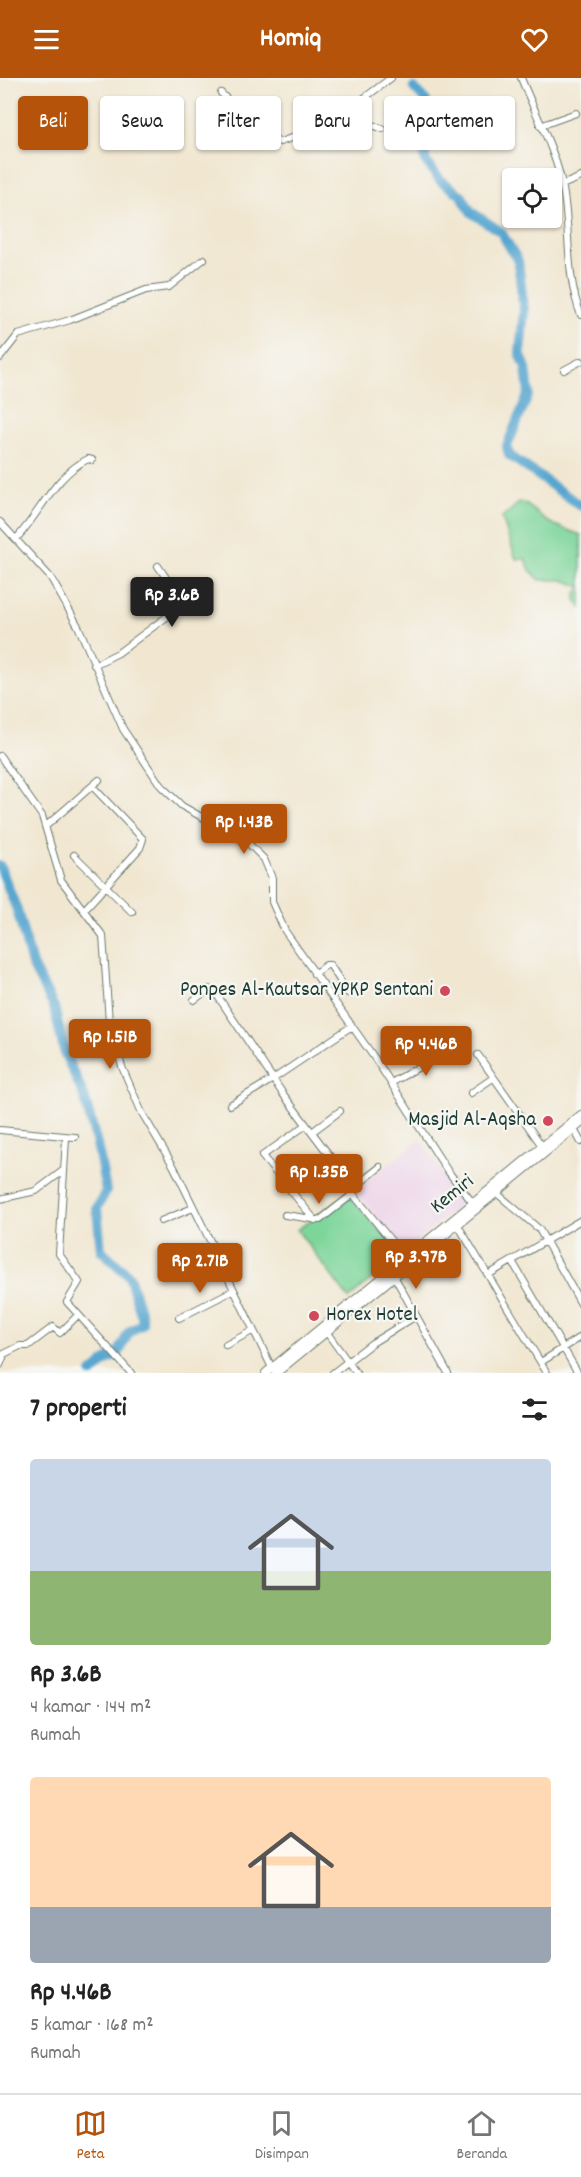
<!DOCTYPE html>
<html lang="id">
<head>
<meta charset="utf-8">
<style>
	:root { --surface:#fff; --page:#f6f6f6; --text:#222; --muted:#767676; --line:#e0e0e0; --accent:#b45309 }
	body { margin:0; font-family:Dekko,sans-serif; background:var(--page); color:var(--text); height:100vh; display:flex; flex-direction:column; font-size:22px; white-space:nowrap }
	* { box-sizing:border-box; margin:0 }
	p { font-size:20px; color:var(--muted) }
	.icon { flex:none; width:33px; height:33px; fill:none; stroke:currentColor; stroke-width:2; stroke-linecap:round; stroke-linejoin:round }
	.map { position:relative; height:1295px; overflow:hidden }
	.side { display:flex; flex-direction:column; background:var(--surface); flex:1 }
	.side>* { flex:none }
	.hud { position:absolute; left:18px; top:18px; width:546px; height:54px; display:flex; gap:12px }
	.tools { position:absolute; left:502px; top:90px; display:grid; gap:12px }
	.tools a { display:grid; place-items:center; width:60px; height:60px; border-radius:6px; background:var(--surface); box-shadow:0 2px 4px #0004; font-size:30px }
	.price { position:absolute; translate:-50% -51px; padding:0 14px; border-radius:6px; background:var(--accent); color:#fff; font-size:20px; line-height:39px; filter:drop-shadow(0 2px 3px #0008) }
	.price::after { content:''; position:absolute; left:50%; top:36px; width:18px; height:14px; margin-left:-9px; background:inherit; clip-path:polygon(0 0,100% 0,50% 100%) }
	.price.on { background:#222; color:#fff }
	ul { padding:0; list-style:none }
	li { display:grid; align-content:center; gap:12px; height:318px; padding:0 30px }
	li span { display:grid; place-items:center; height:186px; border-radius:6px; color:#555 }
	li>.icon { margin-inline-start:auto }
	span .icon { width:108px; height:108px; fill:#fffc; stroke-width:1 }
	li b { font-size:26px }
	h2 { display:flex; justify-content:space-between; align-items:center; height:72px; padding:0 30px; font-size:26px }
	.chip { padding:0 21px; border-radius:6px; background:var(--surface); box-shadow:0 2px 4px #0004; font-size:21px; line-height:54px }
	.chip.on { background:var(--accent); color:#fff }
	header { display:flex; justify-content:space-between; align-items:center; height:78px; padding:0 30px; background:var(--accent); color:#fff; font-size:27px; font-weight:700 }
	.dock { display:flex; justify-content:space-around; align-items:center; height:84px; border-top:2px solid var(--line); background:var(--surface); font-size:16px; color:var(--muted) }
	.dock a { display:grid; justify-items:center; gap:3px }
	.dock .on { color:var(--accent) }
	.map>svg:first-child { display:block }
</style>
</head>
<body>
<header><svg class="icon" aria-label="menu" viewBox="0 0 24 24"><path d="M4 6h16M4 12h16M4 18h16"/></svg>Homiq<svg class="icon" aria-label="heart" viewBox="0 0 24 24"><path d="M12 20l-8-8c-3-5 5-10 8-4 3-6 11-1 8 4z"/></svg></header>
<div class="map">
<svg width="581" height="1295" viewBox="0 0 581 1295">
	<rect width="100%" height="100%" fill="#f6f6f2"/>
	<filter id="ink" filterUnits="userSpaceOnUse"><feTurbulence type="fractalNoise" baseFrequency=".0167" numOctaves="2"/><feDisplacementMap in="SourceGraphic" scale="12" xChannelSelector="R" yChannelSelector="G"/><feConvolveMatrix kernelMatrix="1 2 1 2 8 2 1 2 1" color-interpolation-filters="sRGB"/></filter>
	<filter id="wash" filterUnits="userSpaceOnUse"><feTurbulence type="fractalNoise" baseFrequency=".008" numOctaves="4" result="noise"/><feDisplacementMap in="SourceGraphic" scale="24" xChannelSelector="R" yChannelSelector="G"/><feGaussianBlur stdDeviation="1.35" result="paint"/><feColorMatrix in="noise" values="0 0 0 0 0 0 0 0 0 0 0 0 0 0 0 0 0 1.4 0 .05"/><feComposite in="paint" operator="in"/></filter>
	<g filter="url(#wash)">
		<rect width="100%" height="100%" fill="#f1e7d1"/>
		<path fill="#edd1e9" d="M420 1061 463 1125 404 1173 355 1113Z"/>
		<path fill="#7dd59a" stroke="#4e8967" stroke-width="1.5" d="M520 424C529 426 537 435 544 441 556 449 568 452 581 457V530L576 523V514L581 512 579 508 563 502H540L530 492 526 481H516L502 440Z
			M348 1115 400 1175 349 1221 297 1152Z"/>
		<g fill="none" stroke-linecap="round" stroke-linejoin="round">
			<path stroke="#56a6d0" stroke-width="10" d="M414 10 426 23 425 82 440 102 461 117 471 134 501 154 518 183 524 233 520 275 526 290 529 315 507 368 509 377 581 428
				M0 788 17 832 32 887 54 929 65 976 84 1018 98 1070 106 1113 97 1130 101 1172 129 1198 142 1239V1246L129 1254 118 1276 107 1282 92 1295"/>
		</g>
	</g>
	<g filter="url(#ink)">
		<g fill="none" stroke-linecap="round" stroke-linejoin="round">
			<g stroke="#68786b" stroke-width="8">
				<path id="minor" d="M521 0C535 35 556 73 563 111 571 154 565 197 581 237
					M221 15 263 58 280 64 328 47 391 0
					M346 33 361 43 383 51
					M540 48 576 35
					M562 107 581 99
					M0 280 18 257 70 242 146 212 169 209 204 181
					M564 292 581 283
					M0 444 51 500 78 548 123 651 161 708 182 728 248 765 264 781 272 800V824L285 853 378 985 447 1092 472 1124
					M16 461C40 435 55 397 88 381L92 382
					M94 587 118 575 184 526 158 488
					M0 678 42 738 61 802 103 858 109 944 122 989 142 1035 174 1089 273 1292
					M92 708 99 702
					M46 748 92 708 143 761 140 770 84 832
					M74 777 132 834
					M314 896 326 887H330L348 915
					M194 922 209 911 215 914 283 1016 336 1086 353 1116 405 1180
					M478 977 542 1068
					M391 1005 449 972
					M471 1015 493 1000
					M230 1027 273 1001 352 948
					M306 1047 262 1078 315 1142
					M572 1048 581 1064
					M0 1052 75 1059
					M312 1054 340 1033
					M66 1060 59 1176 79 1204 67 1224 131 1295
					M351 1112 380 1089
					M493 1112 539 1151 581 1226
					M0 1121 36 1113 64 1092
					M285 1137 320 1142 353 1116
					M161 1143 193 1130
					M456 1144 547 1295
					M512 1183 578 1295
					M393 1196 448 1295
					M488 1197 581 1142
					M179 1240 232 1213
					M325 1252 356 1295
					M226 1267 252 1253
					M541 1284 581 1259
					M0 1287 3 1280 2 1277 20 1268H28L53 1249 60 1255 78 1237
					M333 1295 372 1265 416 1238"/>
			</g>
			<g stroke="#68786b" stroke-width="10">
				<path id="highway" d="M266 1295 581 1037
					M276 1295 581 1045"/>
			</g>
			<use href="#minor" stroke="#fff" stroke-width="6"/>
			<use href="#highway" stroke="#fff" stroke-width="8"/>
		</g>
	</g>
	<g fill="#d1495b" stroke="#f6f6f2" stroke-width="2">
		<circle cx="445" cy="913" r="6"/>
		<circle cx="548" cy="1043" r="6"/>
		<circle cx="314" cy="1238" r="6"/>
	</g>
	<g text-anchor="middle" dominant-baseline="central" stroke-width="4.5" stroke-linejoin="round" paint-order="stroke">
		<g font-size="21" fill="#1f3d34" stroke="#f6f6f2" text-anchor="end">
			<text x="433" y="913">Ponpes Al-Kautsar YPKP Sentani</text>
			<text x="536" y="1043">Masjid Al-Aqsha</text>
			<text x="326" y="1238" text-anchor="start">Horex Hotel</text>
		</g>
		<g font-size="21" fill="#1f3d34" stroke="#f6f6f2">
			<text transform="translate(453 1117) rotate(-39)">Kemiri</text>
		</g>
	</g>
</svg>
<div class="tools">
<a><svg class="icon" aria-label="locate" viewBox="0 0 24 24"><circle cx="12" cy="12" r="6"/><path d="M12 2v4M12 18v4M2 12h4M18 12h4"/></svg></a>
</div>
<b class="price on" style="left:172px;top:550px">Rp 3.6B</b>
<b class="price" style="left:244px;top:777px">Rp 1.43B</b>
<b class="price" style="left:110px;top:992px">Rp 1.51B</b>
<b class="price" style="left:426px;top:999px">Rp 4.46B</b>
<b class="price" style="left:319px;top:1127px">Rp 1.35B</b>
<b class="price" style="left:416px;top:1212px">Rp 3.97B</b>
<b class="price" style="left:200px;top:1216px">Rp 2.71B</b>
<div class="hud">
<a class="chip on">Beli</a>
<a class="chip">Sewa</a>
<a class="chip">Filter</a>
<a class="chip">Baru</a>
<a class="chip">Apartemen</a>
</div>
</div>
<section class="side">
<h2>7 properti<svg class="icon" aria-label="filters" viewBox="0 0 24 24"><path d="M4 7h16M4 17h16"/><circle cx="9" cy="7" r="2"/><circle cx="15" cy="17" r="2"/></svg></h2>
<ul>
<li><span style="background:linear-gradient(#c9d6e8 60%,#8fb573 0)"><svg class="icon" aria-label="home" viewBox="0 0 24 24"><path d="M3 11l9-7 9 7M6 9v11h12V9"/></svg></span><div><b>Rp 3.6B</b><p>4 kamar · 144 m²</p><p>Rumah</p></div></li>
<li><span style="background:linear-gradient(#ffd9b3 70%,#9aa5b1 0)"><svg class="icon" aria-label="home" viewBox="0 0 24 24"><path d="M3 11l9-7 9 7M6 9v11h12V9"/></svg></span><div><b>Rp 4.46B</b><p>5 kamar · 168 m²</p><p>Rumah</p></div></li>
</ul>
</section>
<nav class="dock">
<a class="on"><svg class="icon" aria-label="map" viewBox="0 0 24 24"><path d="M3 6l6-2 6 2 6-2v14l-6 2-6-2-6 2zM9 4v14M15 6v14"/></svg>Peta</a>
<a><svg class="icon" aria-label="saved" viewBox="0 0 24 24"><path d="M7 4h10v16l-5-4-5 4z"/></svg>Disimpan</a>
<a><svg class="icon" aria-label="home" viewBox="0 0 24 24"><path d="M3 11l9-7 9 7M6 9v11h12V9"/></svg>Beranda</a>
</nav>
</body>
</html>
